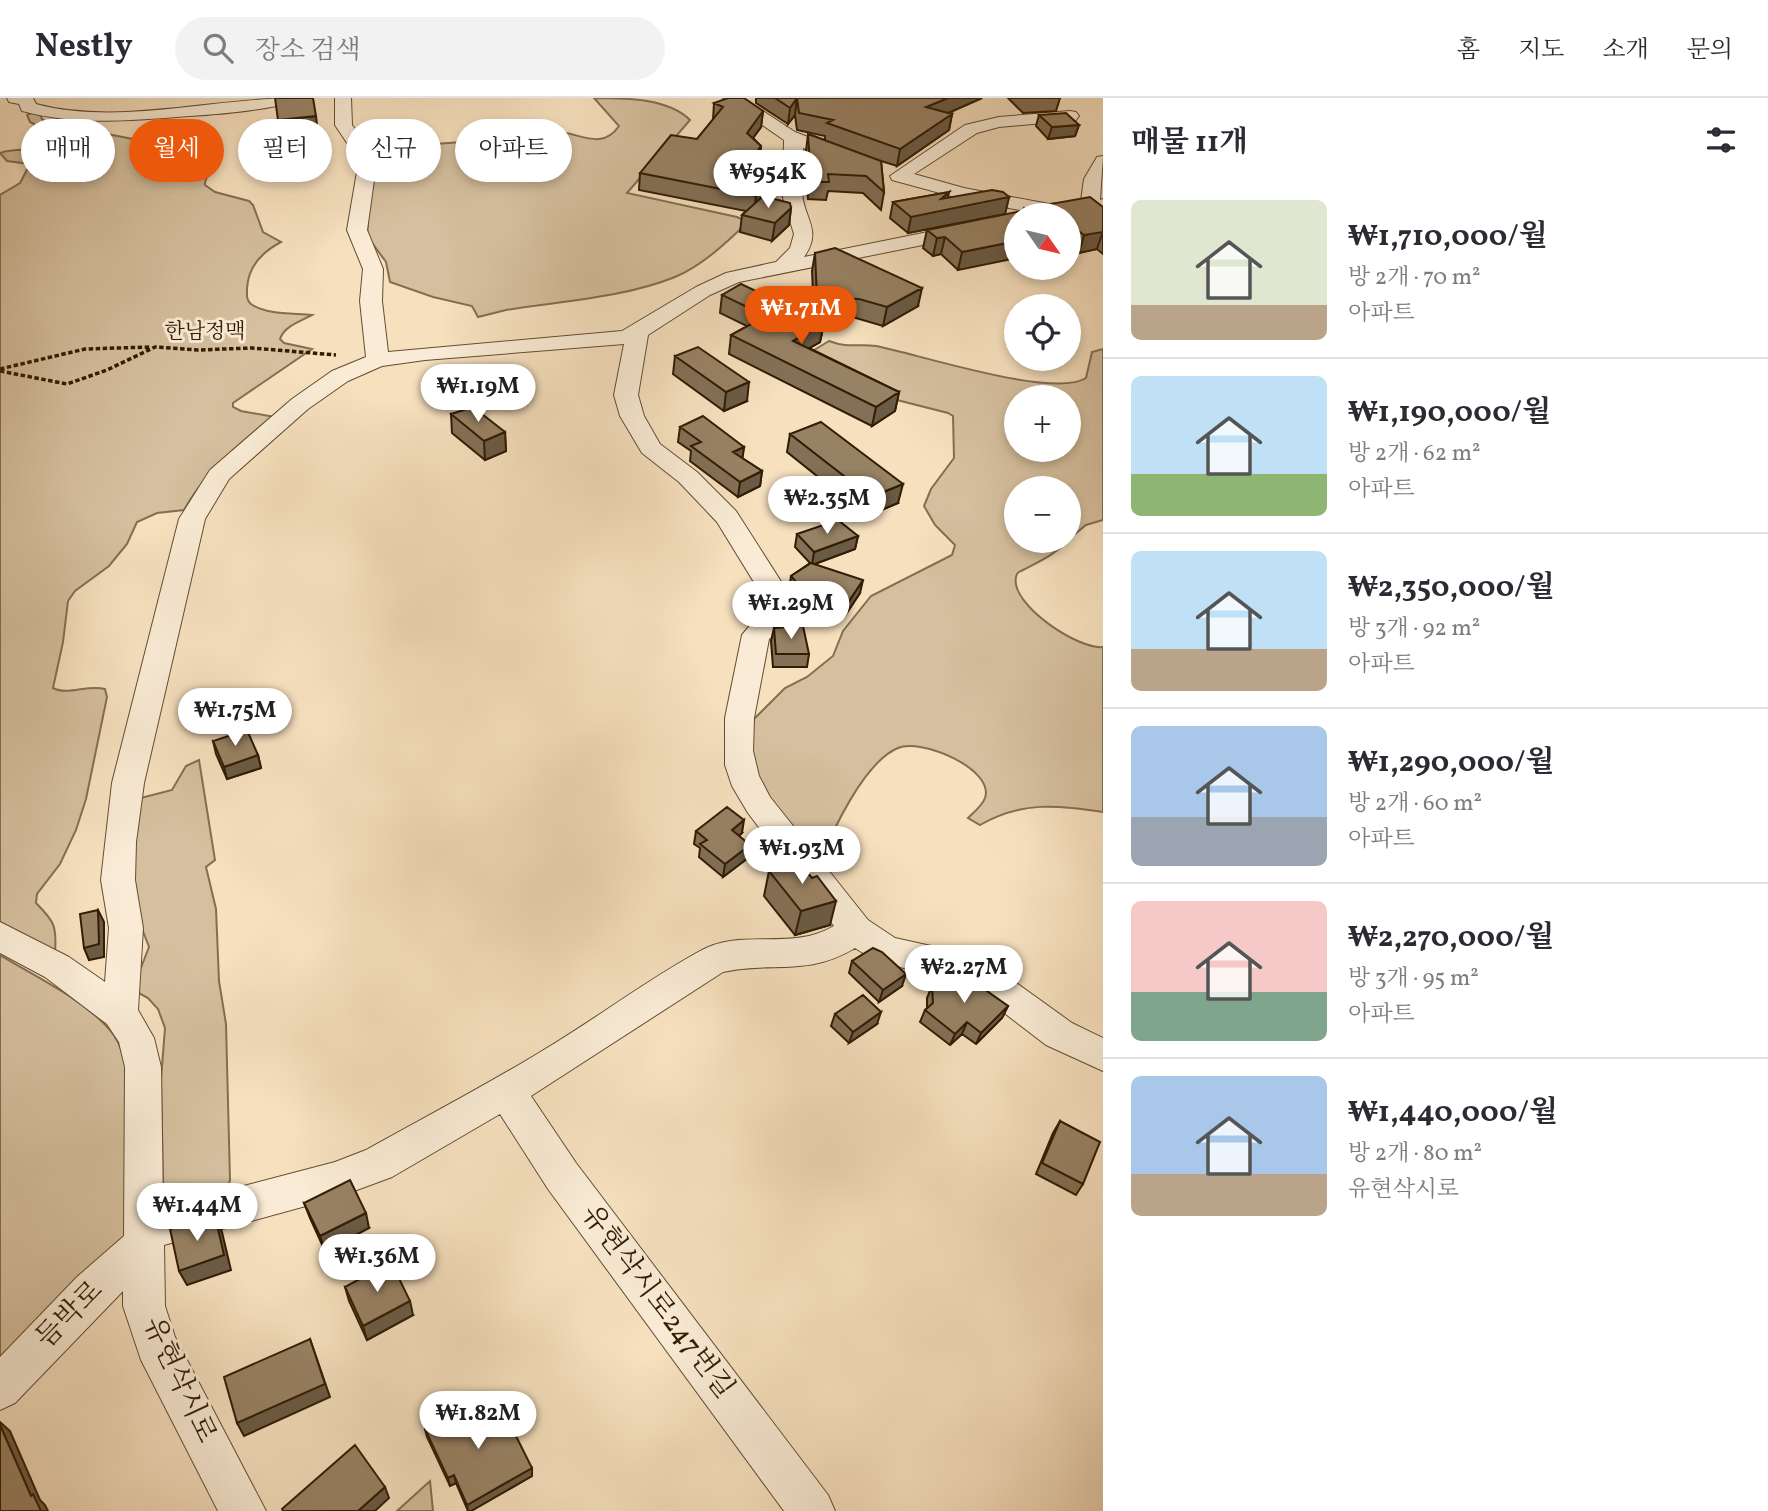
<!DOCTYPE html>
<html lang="ko">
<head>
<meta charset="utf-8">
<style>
	:root { --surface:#fff; --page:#f2f2f3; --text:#2b2b33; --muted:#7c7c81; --line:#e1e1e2; --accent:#ea580c }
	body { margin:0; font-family:Vollkorn,"Noto Serif KR",serif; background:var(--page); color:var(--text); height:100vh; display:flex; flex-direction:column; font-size:26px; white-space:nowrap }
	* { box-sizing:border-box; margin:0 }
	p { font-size:23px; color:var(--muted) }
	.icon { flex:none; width:38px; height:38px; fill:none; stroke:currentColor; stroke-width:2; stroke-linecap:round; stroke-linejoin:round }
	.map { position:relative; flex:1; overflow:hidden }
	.panel { display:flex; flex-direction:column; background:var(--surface); width:665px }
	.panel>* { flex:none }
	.banner { position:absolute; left:21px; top:21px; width:665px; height:63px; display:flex; gap:14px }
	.needle { width:46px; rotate:124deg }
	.tools { position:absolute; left:1004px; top:105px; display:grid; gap:14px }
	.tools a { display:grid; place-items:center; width:77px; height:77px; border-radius:50%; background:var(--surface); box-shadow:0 4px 10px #0003; font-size:35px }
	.price { position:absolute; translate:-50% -60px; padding:0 16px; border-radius:24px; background:#fff; color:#222; font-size:23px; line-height:46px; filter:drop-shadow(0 2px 4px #0008) }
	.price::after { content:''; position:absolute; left:50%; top:42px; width:21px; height:16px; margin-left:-10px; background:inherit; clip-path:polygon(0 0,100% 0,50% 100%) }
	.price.current { background:var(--accent); color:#fff }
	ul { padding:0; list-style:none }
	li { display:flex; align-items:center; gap:21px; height:175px; padding:0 28px }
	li+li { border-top:2px solid var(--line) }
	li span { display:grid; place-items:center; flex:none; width:196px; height:140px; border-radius:10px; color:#555 }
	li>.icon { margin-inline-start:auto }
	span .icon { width:84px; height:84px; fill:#fffc; stroke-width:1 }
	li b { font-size:30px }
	h2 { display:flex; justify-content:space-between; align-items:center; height:84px; padding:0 28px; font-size:30px }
	.pill { padding:0 24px; border-radius:32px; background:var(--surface); box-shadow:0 4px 10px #0003; font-size:24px; line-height:63px }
	.pill.current { background:var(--accent); color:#fff }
	header { display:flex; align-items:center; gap:42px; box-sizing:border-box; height:98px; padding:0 35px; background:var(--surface); border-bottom:2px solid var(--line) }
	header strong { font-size:33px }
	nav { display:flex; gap:38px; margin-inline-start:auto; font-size:24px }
	.search { width:490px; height:63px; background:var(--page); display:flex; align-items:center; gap:18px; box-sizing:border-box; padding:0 24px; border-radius:38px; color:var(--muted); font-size:26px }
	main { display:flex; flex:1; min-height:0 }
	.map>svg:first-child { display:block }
</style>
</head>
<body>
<header>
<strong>Nestly</strong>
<div class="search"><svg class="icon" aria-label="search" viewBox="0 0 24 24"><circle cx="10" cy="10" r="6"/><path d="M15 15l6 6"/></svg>장소 검색</div>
<nav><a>홈</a><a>지도</a><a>소개</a><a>문의</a></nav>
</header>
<main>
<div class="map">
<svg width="1103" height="1413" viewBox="0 0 1103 1413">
	<rect width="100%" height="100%" fill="#f6e0be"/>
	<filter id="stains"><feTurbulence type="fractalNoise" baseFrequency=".00286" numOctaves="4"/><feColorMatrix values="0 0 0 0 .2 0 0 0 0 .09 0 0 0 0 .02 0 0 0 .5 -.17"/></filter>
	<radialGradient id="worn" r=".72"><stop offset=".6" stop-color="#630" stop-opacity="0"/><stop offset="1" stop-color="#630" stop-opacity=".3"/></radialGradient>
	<path fill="#d5bf9e" stroke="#846e50" stroke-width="2" fill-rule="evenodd" d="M594 0C625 0 668 0 690 22L627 95 737 119 748 124C727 144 702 168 675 179 623 200 561 203 506 212L478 219 472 208 433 199 390 184 386 164 367 138 368 123 365 108 370 58 420 47 477 43 517 57C528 51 540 40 551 36 573 28 599 57 619 28Z
		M33 14 40 16 42 21 47 24 163 47 217 62 220 65C216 74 204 77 205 87L215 94 249 103 253 107 263 134 281 144C262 154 248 168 247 191 247 197 246 202 251 206 266 217 294 215 312 217 301 223 284 228 280 241L284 245 312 251 233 305V309L241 313 275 319C239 344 205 374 184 412L157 415 137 424 127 446 109 468 75 493 68 503 63 544 53 590C68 598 88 586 105 591L107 599 86 701 76 732 60 766 37 796 36 805C54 823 57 828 55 854L0 829V97L20 85 30 66 7 63 0 55C19 48 39 57 58 44L56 38 30 24 27 17Z
		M829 243C850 251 857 245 876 248 918 256 1053 301 1086 280L1092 254 1103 251V422L1086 427 1069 441V390H1017V443H1068C1054 457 1040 463 1023 472 1019 474 1017 474 1016 479 1010 507 1079 552 1103 549V714C1058 707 1021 703 980 727L968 720C974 714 982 708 985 700 995 671 921 640 898 650 864 664 831 735 819 768L783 723 749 663 754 621 785 590 807 579 833 558 843 533 871 498 952 457 955 447 935 427 924 408 931 391 954 360 953 318 948 315 889 300 801 260ZM1017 299H1069V352H1017Z
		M199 662 215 762 206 769 216 811 219 883 226 926 230 1082 226 1097 171 1111 165 1103 163 1087 161 981 165 930 158 911 148 900 137 894 135 885 149 849 134 810 133 702 172 692 186 668Z
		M0 857C36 879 82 900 110 932 142 967 130 1087 129 1136L0 1273Z
		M430 1383 433 1413H397Z"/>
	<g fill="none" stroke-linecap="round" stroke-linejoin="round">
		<g stroke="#634d32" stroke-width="2">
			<path id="minor" d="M7 0H33L36 6C118 28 213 0 296 0L294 4C255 14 216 16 177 19 123 23 74 27 22 13L19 6 9 4Z
				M335 0H351L352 27 372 54 376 68 367 132 383 171 382 203 388 254 622 233 696 189 726 175 776 164 790 150 794 136 783 100 784 42 723 0H743L795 34 851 56 854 60 845 65 803 50C804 65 800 80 802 95 804 121 823 132 804 159L1017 116 1021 117H1017V128L739 184 710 197 648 237 638 297 644 318 660 346 697 374 736 413 796 507C799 529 784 531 769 541L754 620 753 653 759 678 770 699 868 822 895 840 949 852 997 871 1072 925 1103 940V973L1046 947 973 891 945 881 874 862 855 850C807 879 773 863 723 874L531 998 576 1065 828 1397 835 1413H784L548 1091 500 1016 392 1079 335 1100 164 1147 165 1208 175 1239 266 1413H218L141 1262 123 1208V1193L15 1305 0 1312V1259L77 1179 124 1138 125 969 119 944 107 926 45 879 0 855V824L69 859 105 884 109 830 101 782 112 685 179 421 210 372 292 301 332 273 366 259 360 203 363 171 347 132 358 68 353 54 335 27ZM624 246 614 297 620 318 642 355 679 384 717 424 768 507 769 518 751 526 742 537 725 620V667L732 688 748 715 834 828C790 854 743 829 700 853 645 883 596 921 542 953 485 988 425 1019 366 1052L335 1064 163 1109 161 969 154 940 138 912 143 830 135 782 136 744 144 685 205 421 229 381 308 311 348 283 382 268 425 262Z
				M1070 13 1076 14 1079 18 1076 22 999 29 977 35 914 76 964 90 1049 106 1081 103 1084 81 1097 59 1103 58 1100 102 1103 101V113L1046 117 962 101 892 82 890 78 965 27 999 19Z"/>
		</g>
		<path stroke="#321c03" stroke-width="3.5" stroke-dasharray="4.5 2.5" stroke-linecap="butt" d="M0 271 85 251 151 249
			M0 273 67 286 107 272 155 249 198 252 252 250 336 257"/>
		<use href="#minor" fill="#f9ebd5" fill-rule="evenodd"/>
	</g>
	<path fill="#837056" stroke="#321c03" stroke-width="2" d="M756 0H982L948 15 952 16 949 32 897 68 881 63 884 94 881 112 863 95 828 93 826 102 808 101 806 53 808 36 825 42V38L797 32 795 17 788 26 756 5Z
		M1008 0H1060L1056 13 1023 15Z
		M714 5 763 13 761 29 753 40 761 48 759 65 755 71 773 92 767 99 791 110 789 127 772 143 740 134 742 117 746 113 639 92 640 75 697 41 713 22Z
		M1039 17 1079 27 1075 38 1048 41 1036 28Z
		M949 94 947 100 1009 99 1005 116 908 135 890 120 893 104Z
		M1045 107 1103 109V156L1097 151 1079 155 1069 147V117H1042Z
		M1033 117 958 172 941 156 933 158 923 150 927 132Z
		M815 155 918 208 883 228 856 220 814 218 812 173Z
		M722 197 824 225 820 244 809 250 899 294 895 313 872 328 729 256 731 237 747 228 720 215Z
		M675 258 747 303 724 313 673 276Z
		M451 316 505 334 506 353 485 362 452 335Z
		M680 329 744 349 742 360 762 373 760 388 738 399 690 363 691 353 678 344Z
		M790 336 898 405 867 418 787 354Z
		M797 436 858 438 855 451 815 466 860 495 844 519 798 503 789 491 791 478 810 465 795 449Z
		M774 530 809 556 807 569H773L771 543Z
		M213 643 258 657 261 670 227 681 216 656Z
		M696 733 742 735 739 738 748 760 723 779 699 759 700 750 694 746Z
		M769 773 830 827 795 837 764 798Z
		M852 863 902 888 879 904 849 875Z
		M932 888 1008 908 1002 920 976 946 962 936 950 947 920 924 925 912 927 910V900Z
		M835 916 877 926 849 945 831 928Z
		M1060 1023 1083 1086 1076 1097 1036 1076 1053 1035Z
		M304 1105 369 1130 325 1153 310 1120Z
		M345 1189 413 1217 367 1242 349 1203Z
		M490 1327 532 1370V1378L471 1413H468L456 1385 450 1388 427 1339 425 1331Z"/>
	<path fill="#6a5b46" stroke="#321c03" stroke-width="2" d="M797 0 795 17 788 26 790 10Z
		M948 0H982L923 26 926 9Z
		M763 13 761 29 745 51 747 35Z
		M952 16 949 32 897 68 900 51Z
		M316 18 318 35 281 38 278 22Z
		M1079 27 1075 38 1048 41 1052 29Z
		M761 48 759 65 744 86 746 69Z
		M775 75 773 92 754 115 756 98Z
		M949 94 945 110 1009 99 1005 116 908 135 911 119 941 101Z
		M791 110 789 127 772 143 775 125Z
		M1103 133 1097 151 1079 155 1084 137Z
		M945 139 941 156 933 158 937 140Z
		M1017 143V160L958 172 962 154Z
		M922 190 918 208 883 228 887 209Z
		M824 225 820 244 790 261 793 243Z
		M749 284 747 303 724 313 726 294Z
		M899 294 895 313 872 328 876 309Z
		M505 334 506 353 485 362 484 343Z
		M744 349 742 364 733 354Z
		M762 373 760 388 738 399 740 384Z
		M903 386 898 405 867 418 871 399Z
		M858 438 855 451 812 467 814 454Z
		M863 482 860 495 844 519 847 506Z
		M258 657 261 670 227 681 224 669Z
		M744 722 742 735 730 745 732 732Z
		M750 747 748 760 723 779 725 766Z
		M836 803 830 827 795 837 801 813Z
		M98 812 104 824V859L89 862 84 850Z
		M906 876 902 888 879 904 883 892Z
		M1008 908 1002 920 976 946 981 935Z
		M881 914 877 926 849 945 853 934Z
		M967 924 962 936 950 947 955 936Z
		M366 1115 369 1130 325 1153 320 1138Z
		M215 1118 222 1134 231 1172 187 1187 179 1173Z
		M410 1203 413 1217 367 1242 363 1228Z
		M310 1241 330 1299 244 1338 237 1325Z
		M0 1324 10 1333 40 1402 45 1407 48 1413H41L31 1398 0 1327Z
		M532 1370V1378L471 1413H468L467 1407Z
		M454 1377 456 1385 450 1388 448 1380Z
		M385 1389 389 1400 375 1413H358Z"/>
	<path fill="#988264" stroke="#321c03" stroke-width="2" d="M275 0H313L316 18 278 22Z
		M728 0H744L763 13 747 35 761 48 746 69 775 75 756 98 640 75 671 37 697 41 723 9 714 5Z
		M775 0H948L926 9 952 16 900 51 827 25 833 22 799 15 797 0 790 10Z
		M1066 15 1079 27 1052 29 1039 17Z
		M808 36 881 63 884 94 866 78 828 76 829 84H811Z
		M992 92 1003 94 1009 99 911 119 893 104 949 94 941 101Z
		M763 98 790 105 791 110 775 125 742 117Z
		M1090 99 1103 109V134L1084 137 1069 126V117H1058L1045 107Z
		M1024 110 1033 117H1017V124L1011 125 1017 129V143L962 154 945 139 937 140 927 132 1022 113Z
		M835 150 922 190 887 209 859 201 817 200 815 155Z
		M741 186 824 225 793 243 899 294 876 309 731 237 766 218 722 197Z
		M1033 200 1052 202 1051 208H1033Z
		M698 249 749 284 726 294 675 258Z
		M473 309 505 334 484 343 451 316Z
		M703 318 744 349 733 354 762 373 740 384 691 348 701 344 680 329Z
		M821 324 903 386 871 399 790 336Z
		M838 422 858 438 814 454 797 436Z
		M811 465 863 482 847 506 801 490 791 478Z
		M803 528 809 556H776L774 530Z
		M247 632 258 657 224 669 213 643Z
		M727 709 744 722 732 732 750 747 725 766 700 746 707 742 696 733Z
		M796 761 812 780 817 778 836 803 801 813 769 773Z
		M98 812 99 846 84 850 80 816Z
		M873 850 882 854 906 876 883 892 852 863Z
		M963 876 1008 908 981 935 967 924 955 936 925 912 933 905 932 888 940 882 956 883Z
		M863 897 881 914 853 934 835 916Z
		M1060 1023 1100 1044 1083 1086 1042 1065Z
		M350 1082 366 1115 320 1138 304 1105Z
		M215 1118 224 1157 179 1173 170 1131Z
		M391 1164 410 1203 363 1228 345 1189Z
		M310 1241 325 1286 237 1325 224 1279Z
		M477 1301 490 1327 506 1318 532 1370 467 1407 454 1377 448 1380 425 1331Z
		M0 1327 31 1398 33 1396 41 1413H0Z
		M355 1347 385 1389 358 1413H283L282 1411Z"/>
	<g text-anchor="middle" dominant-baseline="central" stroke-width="6" stroke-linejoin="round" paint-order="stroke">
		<g font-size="21" fill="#321c03" stroke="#f9ebd5">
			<text x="205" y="234">한남정맥</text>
		</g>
		<g font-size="28" fill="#321c03" stroke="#f9ebd5">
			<text transform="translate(657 1204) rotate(53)">유현삭시로247번길</text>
			<text transform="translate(70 1217) rotate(-45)">듬박로</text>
			<text transform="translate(179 1282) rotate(65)">유현삭시로</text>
		</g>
	</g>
	<rect width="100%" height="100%" filter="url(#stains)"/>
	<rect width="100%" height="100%" fill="url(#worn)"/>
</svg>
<div class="tools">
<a><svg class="needle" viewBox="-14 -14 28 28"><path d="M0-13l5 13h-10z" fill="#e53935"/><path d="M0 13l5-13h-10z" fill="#7c7c81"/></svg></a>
<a><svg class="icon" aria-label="locate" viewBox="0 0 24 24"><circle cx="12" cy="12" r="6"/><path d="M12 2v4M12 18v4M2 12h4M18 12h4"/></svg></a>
<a>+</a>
<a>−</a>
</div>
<b class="price" style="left:768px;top:112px">₩954K</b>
<b class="price current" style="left:801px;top:248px">₩1.71M</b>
<b class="price" style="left:478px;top:326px">₩1.19M</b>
<b class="price" style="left:827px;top:438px">₩2.35M</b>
<b class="price" style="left:791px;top:543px">₩1.29M</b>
<b class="price" style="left:235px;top:650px">₩1.75M</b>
<b class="price" style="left:802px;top:788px">₩1.93M</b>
<b class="price" style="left:964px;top:907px">₩2.27M</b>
<b class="price" style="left:197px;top:1145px">₩1.44M</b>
<b class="price" style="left:377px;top:1196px">₩1.36M</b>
<b class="price" style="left:478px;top:1353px">₩1.82M</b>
<div class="banner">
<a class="pill">매매</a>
<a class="pill current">월세</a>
<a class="pill">필터</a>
<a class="pill">신규</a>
<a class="pill">아파트</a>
</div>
</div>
<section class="panel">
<h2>매물 11개<svg class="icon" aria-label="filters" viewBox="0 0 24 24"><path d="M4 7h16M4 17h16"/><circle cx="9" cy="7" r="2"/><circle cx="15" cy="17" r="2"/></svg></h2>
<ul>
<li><span style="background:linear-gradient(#dfe7d0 75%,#b9a48a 0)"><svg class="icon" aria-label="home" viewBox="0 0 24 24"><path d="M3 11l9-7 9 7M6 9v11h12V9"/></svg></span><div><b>₩1,710,000/월</b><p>방 2개 · 70 m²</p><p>아파트</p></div></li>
<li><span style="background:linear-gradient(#bfe0f5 70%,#8fb573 0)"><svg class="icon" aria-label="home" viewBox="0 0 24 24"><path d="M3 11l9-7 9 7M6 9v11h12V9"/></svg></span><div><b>₩1,190,000/월</b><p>방 2개 · 62 m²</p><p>아파트</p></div></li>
<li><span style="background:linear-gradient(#bfe0f5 70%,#b9a48a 0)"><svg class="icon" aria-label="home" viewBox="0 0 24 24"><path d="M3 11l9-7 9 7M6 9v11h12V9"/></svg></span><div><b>₩2,350,000/월</b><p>방 3개 · 92 m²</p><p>아파트</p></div></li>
<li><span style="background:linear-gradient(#a9c7e8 65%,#9aa5b1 0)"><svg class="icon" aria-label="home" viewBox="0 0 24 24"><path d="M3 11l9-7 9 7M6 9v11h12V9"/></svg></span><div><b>₩1,290,000/월</b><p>방 2개 · 60 m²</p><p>아파트</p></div></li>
<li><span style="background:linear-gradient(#f6c9c9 65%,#7fa58c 0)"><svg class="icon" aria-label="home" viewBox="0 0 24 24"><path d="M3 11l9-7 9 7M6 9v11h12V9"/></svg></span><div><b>₩2,270,000/월</b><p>방 3개 · 95 m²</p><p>아파트</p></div></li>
<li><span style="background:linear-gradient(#a9c7e8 70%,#b9a48a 0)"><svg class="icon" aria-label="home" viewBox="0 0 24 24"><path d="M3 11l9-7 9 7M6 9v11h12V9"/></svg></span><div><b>₩1,440,000/월</b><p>방 2개 · 80 m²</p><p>유현삭시로</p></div></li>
</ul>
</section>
</main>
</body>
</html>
